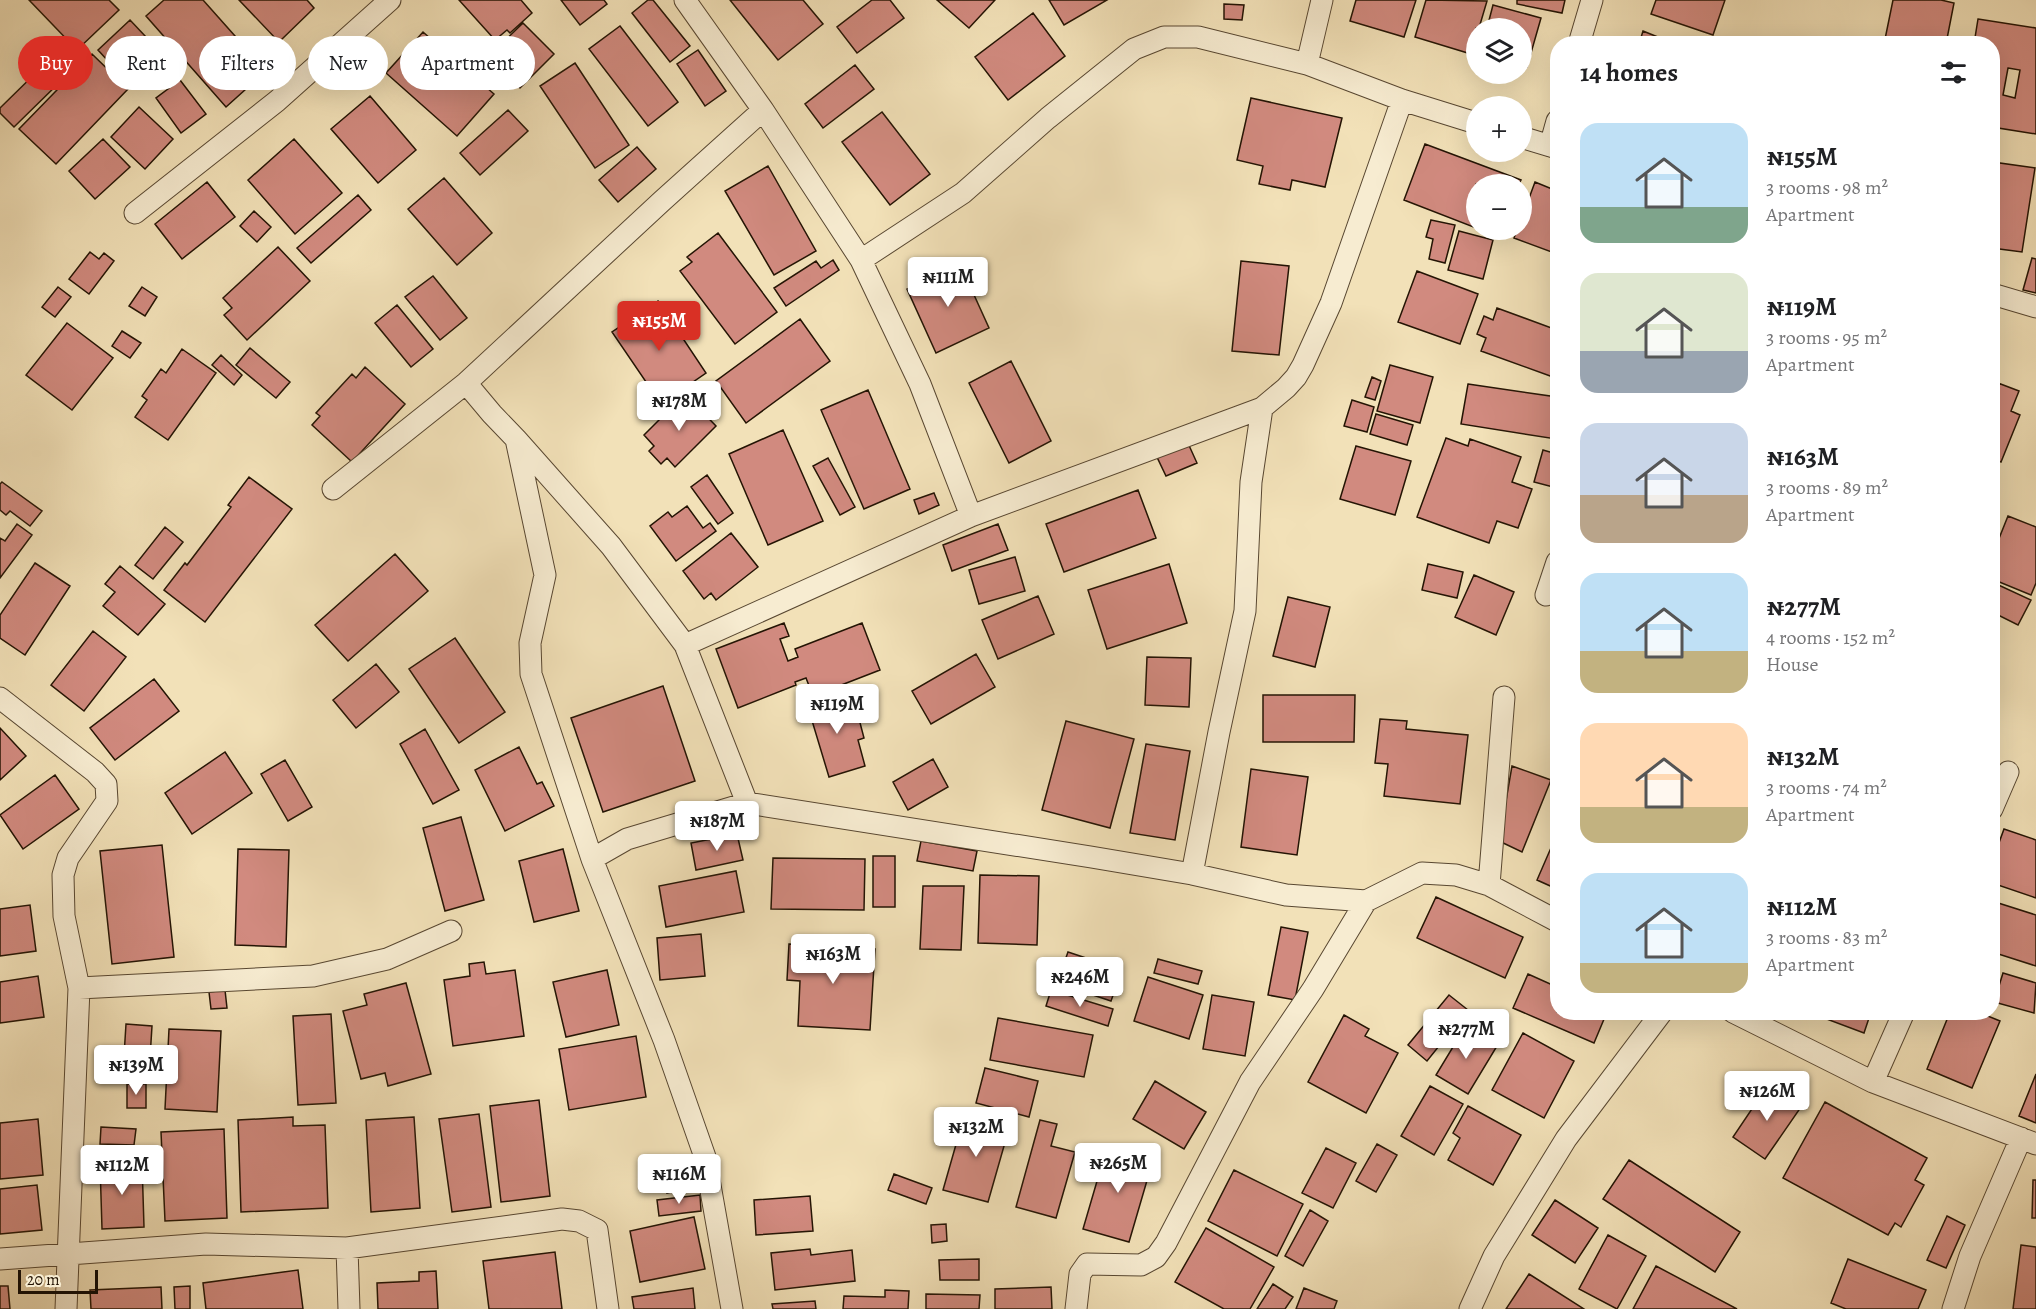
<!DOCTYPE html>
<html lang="en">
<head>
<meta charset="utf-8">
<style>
	:root { --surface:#fff; --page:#f6f6f6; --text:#202124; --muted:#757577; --accent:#d93025 }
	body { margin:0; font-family:Alegreya,serif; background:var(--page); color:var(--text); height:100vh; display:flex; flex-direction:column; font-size:22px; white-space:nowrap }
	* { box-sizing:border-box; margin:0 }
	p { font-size:20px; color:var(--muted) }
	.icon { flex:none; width:33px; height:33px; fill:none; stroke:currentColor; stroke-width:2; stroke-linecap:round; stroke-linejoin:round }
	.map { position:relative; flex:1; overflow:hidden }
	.details { position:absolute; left:1550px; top:36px; width:450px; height:984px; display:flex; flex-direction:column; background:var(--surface); border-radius:24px; box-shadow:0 6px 24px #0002 }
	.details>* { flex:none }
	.top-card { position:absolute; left:18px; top:36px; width:570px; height:54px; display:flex; gap:12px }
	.buttons { position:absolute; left:1466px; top:18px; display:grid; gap:12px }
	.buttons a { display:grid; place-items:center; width:66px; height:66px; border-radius:50%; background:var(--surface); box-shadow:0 6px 24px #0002; font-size:30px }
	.scale { position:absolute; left:18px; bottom:15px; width:80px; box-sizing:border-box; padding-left:6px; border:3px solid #241404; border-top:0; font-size:16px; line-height:21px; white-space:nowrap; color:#241404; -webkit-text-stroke:4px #f7ecd1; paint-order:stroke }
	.price { position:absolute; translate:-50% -51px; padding:0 14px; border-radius:6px; background:#fff; color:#222; font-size:20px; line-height:39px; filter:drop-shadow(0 2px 3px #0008) }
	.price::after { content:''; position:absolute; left:50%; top:36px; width:18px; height:14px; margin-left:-9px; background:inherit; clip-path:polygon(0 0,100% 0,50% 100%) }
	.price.selected { background:var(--accent); color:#fff }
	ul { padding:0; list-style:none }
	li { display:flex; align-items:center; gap:18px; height:150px; padding:0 30px }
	li span { display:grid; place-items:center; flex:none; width:168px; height:120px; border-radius:18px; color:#555 }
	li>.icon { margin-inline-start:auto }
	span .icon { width:72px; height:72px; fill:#fffc; stroke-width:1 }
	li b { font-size:26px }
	h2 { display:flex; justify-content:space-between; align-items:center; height:72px; padding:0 30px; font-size:26px }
	.chip { padding:0 21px; border-radius:27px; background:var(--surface); box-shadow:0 6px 24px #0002; font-size:21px; line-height:54px }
	.chip.selected { background:var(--accent); color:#fff }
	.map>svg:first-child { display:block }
</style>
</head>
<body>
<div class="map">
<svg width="2036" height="1309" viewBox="0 0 2036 1309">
	<rect width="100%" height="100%" fill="#f2e1b8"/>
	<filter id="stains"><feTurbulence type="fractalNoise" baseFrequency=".00333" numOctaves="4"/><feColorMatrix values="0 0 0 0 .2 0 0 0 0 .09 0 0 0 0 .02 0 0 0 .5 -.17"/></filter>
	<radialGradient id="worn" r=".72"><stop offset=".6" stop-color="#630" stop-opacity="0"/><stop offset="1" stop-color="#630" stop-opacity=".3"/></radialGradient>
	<path fill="#d18a7f" stroke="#241404" stroke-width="1.5" fill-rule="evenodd" d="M29 0H109L119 10 77 50Z
		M164 0H203L251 54 242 62 257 79 226 107 146 16Z
		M239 0H307L314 8 279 42Z
		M459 0H521L532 13 510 33 507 30 495 40Z
		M561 0H604L607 4 580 25Z
		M648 0H653L690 46 670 62 632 13Z
		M730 0H803L823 24 778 60Z
		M872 0H890L904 18 857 53 837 27Z
		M937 0H995L969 28Z
		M1049 0H1107L1064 25Z
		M1356 0H1416L1404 37 1350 21Z
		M1426 0 1487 1 1479 28H1476V38L1471 54 1415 37Z
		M1517 0H1565L1562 13 1517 4Z
		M1656 0H1725L1713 35 1651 14Z
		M1893 0H1941L1954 3 1946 44H1884Z
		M1224 4 1244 5 1242 20 1224 19Z
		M1493 5 1541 18 1527 67 1521 66V28H1487Z
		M1033 13 1065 56 1008 100 975 57Z
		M1978 19 2036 28V134L1992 127V44H1974ZM2008 68 2020 70 2015 98 2003 95Z
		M130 20 162 54 130 85 98 50Z
		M523 23 554 54 520 88 489 56Z
		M620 26 678 102 648 126 589 49Z
		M1643 31 1675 44H1639Z
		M423 32 494 94 457 136 386 73Z
		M698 50 726 91 705 106 677 64Z
		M92 54 128 89 56 164 19 129Z
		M49 60 66 76 14 127 0 113V108Z
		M575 63 629 145 595 168 540 86Z
		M855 65 874 89 823 128 805 104Z
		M180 80 206 114 181 133 156 98Z
		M370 96 416 150 378 183 331 129Z
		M1251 98 1342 118 1325 187 1292 180 1290 190 1259 184 1263 166 1237 160Z
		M139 107 173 139 145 169 111 137Z
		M508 110 528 131 480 175 460 153Z
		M882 112 930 174 890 205 842 142Z
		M103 139 130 167 95 199 69 171Z
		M294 139 342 193 295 234 248 180Z
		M1425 144 1521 180 1519 184H1476V228L1404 200Z
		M1992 145 1995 146 1993 162 2035 168 2022 252 1992 248V210H1995L1997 188H1992Z
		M637 147 656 169 618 202 599 180Z
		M768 166 816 251 774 275 725 191Z
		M444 178 492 233 457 265 408 209Z
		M207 182 235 217 182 259 155 224Z
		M1535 182 1557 191V254L1514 238 1517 230H1521V220Z
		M358 195 371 210 311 263 297 248Z
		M254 211 271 227 257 242 240 226Z
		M1431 220 1455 225 1445 263 1429 259 1433 239 1426 237Z
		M1459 231 1493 240 1483 279 1448 270Z
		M718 233 777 312 735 344 680 271 692 262 687 257Z
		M278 247 310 281 247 340 224 315 232 308 223 298Z
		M90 252 99 259 104 253 114 261 89 294 69 279Z
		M2032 258 2036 259V293L2023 290Z
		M833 260 839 270 786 306 774 288 816 261 821 268Z
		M1241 261 1289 266 1279 355 1232 351Z
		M960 264 989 328 936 353 907 289Z
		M1417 271 1478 294 1460 344 1398 322Z
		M433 276 467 318 440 340 405 297Z
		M58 287 71 297 55 317 42 307Z
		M142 287 157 297 145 316 129 306Z
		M658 301 706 373 661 404 612 332Z
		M397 305 433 349 411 367 375 323Z
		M1497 308 1557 330V367L1553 377 1481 351 1486 338 1477 334 1484 316 1493 320Z
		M800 319 830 361 746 423 716 381Z
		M67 323 113 358 72 410 26 375Z
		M122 331 141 343 130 358 112 346Z
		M250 348 290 382 276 398 236 365Z
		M182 349 216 373 168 440 135 417 147 400 142 396 161 369 166 373Z
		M221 355 242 375 234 385 212 365Z
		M1011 361 1051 441 1009 463 969 383Z
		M1390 365 1433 377 1420 423 1377 411Z
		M365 367 405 404 352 462 312 425 320 416 316 413 352 374 356 378Z
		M1372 377 1381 381 1375 400 1365 397Z
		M1998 383 2019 391 2011 411 2020 415 2001 462 1992 458V394H1994Z
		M1468 384 1557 397 1556 439 1461 424Z
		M868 390 910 489 864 509 821 410Z
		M685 394 716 426 675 467 667 458 661 464 649 451 654 446 644 435Z
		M1352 400 1374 407 1367 432 1344 426Z
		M1376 414 1413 425 1407 445 1370 434Z
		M783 430 823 521 768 545 729 454Z
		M1446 438 1468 446 1470 439 1521 457 1512 482 1532 489 1518 528 1497 521 1489 543 1417 517Z
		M1187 441 1197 463 1166 476 1156 455Z
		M1356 446 1411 461 1395 515 1340 499Z
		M1543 450 1557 454V488L1534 482Z
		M828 458 855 507 840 515 813 466Z
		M707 475 733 513 718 524 691 487Z
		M249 477 292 509 205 622 164 590 185 563 187 565 231 507 228 505Z
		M2 482 42 511 30 526 10 511 6 515 0 510V484Z
		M1138 490 1156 538 1064 572 1046 524Z
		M934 493 939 505 919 514 914 500Z
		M687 506 703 528 710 523 716 531 676 561 650 526 668 512 672 517Z
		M2008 516 2036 527V583L2031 595 1992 579V556Z
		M17 524 32 535 0 578V538L5 541Z
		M998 524 1008 550 952 571 943 545Z
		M165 527 183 542 153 579 135 565Z
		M731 533 758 567 716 600 711 593 704 599 683 571Z
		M395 554 428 591 348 661 315 625Z
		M1015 557 1025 591 979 604 969 570Z
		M35 563 70 586 25 655 0 638V615Z
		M1169 564 1187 623 1107 649 1088 590Z
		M1428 564 1463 572 1457 598 1422 590Z
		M120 566 165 604 138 635 103 606 115 592 105 584Z
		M1474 575 1514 592 1496 635 1455 617Z
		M1992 582 2031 600 2018 625 1992 612Z
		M1038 596 1054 634 998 659 982 620Z
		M1288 597 1330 607 1315 667 1273 656Z
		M784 623 789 636 780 639 788 661 798 657 795 649 862 623 880 670 813 696 806 678 795 682 796 685 738 708 716 649Z
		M93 631 126 657 84 711 51 685Z
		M455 638 505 712 459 743 409 669Z
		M976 654 995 687 931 724 912 691Z
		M1147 657 1191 658 1189 707 1145 705Z
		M376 664 399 692 356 728 333 700Z
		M154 679 179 711 115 760 90 728Z
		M663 686 695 781 603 812 571 718Z
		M843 693 850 718 858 715 864 738 858 740 865 766 829 777 807 704Z
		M1263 695H1355L1354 742H1263Z
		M1380 719 1407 721 1406 729 1468 735 1460 804 1384 796 1388 764 1375 763Z
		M1066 721 1134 739 1110 828 1042 810Z
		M0 728 26 756 0 780Z
		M425 729 459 790 433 804 400 744Z
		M1146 744 1190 751 1175 840 1130 833Z
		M519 747 537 784 542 782 554 806 505 831 475 770Z
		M225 752 252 793 192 834 165 793Z
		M933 759 948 787 908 810 893 782Z
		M285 760 312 807 288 821 261 774Z
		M1512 766 1551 780 1522 852 1499 841Z
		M1251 769 1308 777 1297 855 1241 847Z
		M55 775 79 809 23 849 0 815Z
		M461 817 484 900 445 911 423 828Z
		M2004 829 2036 840V898L1992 883V862Z
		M737 834 743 860 696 870 691 843Z
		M1557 834V889L1537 880Z
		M921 841 977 851 973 871 917 861Z
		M162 845 174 957 112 964 100 851Z
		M238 849 289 850 286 947 235 945Z
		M563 849 579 911 534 922 519 861Z
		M873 856H895V907H873Z
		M773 858 865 859 864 910 771 909Z
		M736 871 744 912 666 927 659 886Z
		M980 875 1039 876 1037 945 978 943Z
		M923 886H964L961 950 920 949Z
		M1436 897 1523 937 1505 978 1417 938Z
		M1992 901 2036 915V966L1992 952Z
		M30 905 36 951 0 956V909Z
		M1281 927 1308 932 1295 1000 1268 995Z
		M701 934 705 976 660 980 657 938Z
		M789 944 875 949 870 1030 798 1026 800 981 787 980Z
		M1068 952 1122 970 1111 1001 1057 983Z
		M1158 959 1202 971 1198 984 1154 973Z
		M484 962 486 974 515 970 524 1036 453 1046 444 980 470 976 469 964Z
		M607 970 619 1025 566 1037 553 982Z
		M2003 973 2036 983 2034 1013 1994 1002Z
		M1528 974 1557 987V1012H1607L1594 1043 1513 1008Z
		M38 976 44 1017 0 1023V982Z
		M1148 977 1203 995 1189 1039 1134 1021Z
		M406 983 431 1074 388 1086 385 1073 361 1079 343 1011 367 1005 364 994Z
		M225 990 227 1008 211 1009 209 992Z
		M1051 990 1113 1009 1108 1026 1046 1006Z
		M1212 995 1254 1002 1245 1056 1203 1049Z
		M1449 995 1468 1010 1427 1061 1408 1045Z
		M1808 1012H1871L1864 1033Z
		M1950 1012H1978L2000 1021 1972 1088 1927 1069Z
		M331 1014 336 1103 298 1105 293 1016Z
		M1344 1015 1369 1029 1365 1036 1398 1053 1366 1113 1308 1082Z
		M998 1018 1093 1035 1084 1077 990 1060Z
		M126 1024 152 1026 149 1074 123 1072Z
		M1465 1027 1497 1046 1468 1094 1436 1075Z
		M169 1029 221 1031 217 1112 165 1109Z
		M1523 1033 1574 1061 1544 1118 1492 1090Z
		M636 1036 646 1097 569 1110 559 1049Z
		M985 1068 1038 1081 1029 1117 976 1103Z
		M2036 1074V1123L2019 1116Z
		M1155 1081 1206 1112 1184 1149 1133 1119Z
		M127 1084H146V1108H127Z
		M1768 1085 1801 1107 1765 1159 1733 1137Z
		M1430 1086 1463 1104 1434 1155 1401 1136Z
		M539 1100 550 1196 501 1202 490 1106Z
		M1825 1102 1927 1158 1915 1180 1924 1185 1901 1227 1895 1223 1888 1235 1783 1178Z
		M1468 1106 1521 1135 1493 1185 1448 1160 1460 1138 1453 1133Z
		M965 1113 1010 1125 988 1202 943 1190Z
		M479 1114 491 1207 452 1212 439 1119Z
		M293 1117V1126L325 1125 328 1208 241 1212 238 1120Z
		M414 1117 420 1208 371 1212 366 1120Z
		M38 1119 43 1175 0 1179V1123Z
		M1040 1120 1057 1124 1051 1146 1075 1152 1056 1218 1016 1207Z
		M101 1127 136 1129 134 1145 100 1144Z
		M224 1129 227 1218 165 1221 161 1132Z
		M1377 1144 1397 1155 1376 1192 1356 1181Z
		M1107 1147 1153 1160 1129 1242 1083 1229Z
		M1326 1148 1356 1163 1333 1208 1302 1193Z
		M691 1156 697 1186 667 1193 661 1162Z
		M1629 1160 1740 1232 1715 1272 1603 1199Z
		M142 1162 144 1227 102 1229 100 1164Z
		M1234 1170 1303 1204 1277 1256 1208 1221Z
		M894 1174 932 1188 926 1204 888 1190Z
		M2033 1180H2036V1218H2032Z
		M37 1185 42 1230 0 1234V1189Z
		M700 1195 701 1211 659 1216 657 1200Z
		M810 1196 813 1231 756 1235 754 1200Z
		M1555 1200 1598 1228 1575 1263 1532 1235Z
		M1310 1210 1328 1221 1303 1266 1285 1256Z
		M1947 1216 1965 1225 1946 1268 1927 1260Z
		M694 1217 705 1269 640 1282 630 1231Z
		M946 1224 947 1241 932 1243 931 1225Z
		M1206 1228 1274 1267 1250 1309H1224L1175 1282Z
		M1608 1235 1646 1256 1617 1309 1579 1289Z
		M2021 1245 2036 1247V1309H2013Z
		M810 1249 811 1255 852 1250 855 1281 775 1290 771 1253Z
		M555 1252 562 1309H489L483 1261Z
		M979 1259V1280H940L939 1260Z
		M1848 1259 1926 1290 1918 1309H1846L1831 1303Z
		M1656 1266 1737 1309H1633Z
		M298 1270 303 1309H206L203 1283Z
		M436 1271 438 1309H378L377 1283 419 1281V1272Z
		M1529 1274 1584 1309H1506Z
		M1273 1284 1293 1297 1285 1309H1257Z
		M0 1286H8L10 1309H0Z
		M190 1286V1309H175L174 1287Z
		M161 1287 162 1309H91L90 1290Z
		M1051 1287 1052 1309H995V1289Z
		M693 1288 695 1309H634L632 1297Z
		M1304 1288 1337 1301 1334 1309H1296Z
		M885 1290 909 1291 908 1309H843L844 1296 885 1297Z
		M926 1294 980 1295 979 1309H926Z
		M815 1301 816 1309H773L772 1304Z"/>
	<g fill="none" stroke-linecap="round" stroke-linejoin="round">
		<g stroke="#584731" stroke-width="23">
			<path id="street" d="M685 0 763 110 861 260 920 384 971 516
				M1579 44 1592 0
				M1307 64 1322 0
				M1521 137 1557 148
				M1550 146 1557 121
				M135 213 277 101 390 0
				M861 260 963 193 1048 118 1134 49 1164 37H1198L1307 64 1402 100 1476 123
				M1992 294 2036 307
				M466 383 492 414 516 439 611 546 685 645 747 803
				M516 439 545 575 530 643 531 674 592 859 664 1040 705 1157 732 1309
				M333 489 466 383 662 201 763 110
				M1546 595 1557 562
				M685 645 971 516 1262 408 1286 388 1296 377 1303 365 1331 303 1402 100
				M0 698 95 772 106 784 107 801 68 858 63 875 64 916 79 988 66 1309
				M1992 809 2008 772
				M592 859 627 839 747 803 1091 857 1192 874 1286 895 1366 901 1422 873 1456 875 1489 885 1557 921
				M1192 874 1219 732 1245 611 1251 482 1262 408
				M1489 885 1504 697
				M79 988 313 976 387 959 451 931
				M1733 1012 1873 1082 2036 1144
				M1873 1082 1904 1012
				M347 1248 349 1309
				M0 1259 206 1244 347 1248 562 1219 579 1221 597 1230 608 1309
				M1076 1309 1080 1274 1087 1264 1141 1265 1156 1257 1166 1243 1250 1082 1313 989 1366 901
				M1470 1309 1494 1256 1566 1139 1662 1012
				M1953 1309 1970 1256 2021 1138"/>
		</g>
		<use href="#street" stroke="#f7ecd1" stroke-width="21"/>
	</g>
	<rect width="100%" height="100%" filter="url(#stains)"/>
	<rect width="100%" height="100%" fill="url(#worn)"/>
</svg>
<div class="buttons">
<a><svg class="icon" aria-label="layers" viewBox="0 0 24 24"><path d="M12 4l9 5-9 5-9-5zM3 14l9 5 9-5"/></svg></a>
<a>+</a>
<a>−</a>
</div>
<div class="scale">20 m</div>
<b class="price" style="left:948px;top:308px">₦111M</b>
<b class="price selected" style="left:659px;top:352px">₦155M</b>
<b class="price" style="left:679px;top:432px">₦178M</b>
<b class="price" style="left:837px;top:735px">₦119M</b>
<b class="price" style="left:717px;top:852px">₦187M</b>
<b class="price" style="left:833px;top:985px">₦163M</b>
<b class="price" style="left:1080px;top:1008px">₦246M</b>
<b class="price" style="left:1466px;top:1060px">₦277M</b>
<b class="price" style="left:136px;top:1096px">₦139M</b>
<b class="price" style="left:1767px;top:1122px">₦126M</b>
<b class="price" style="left:976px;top:1158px">₦132M</b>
<b class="price" style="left:1118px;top:1194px">₦265M</b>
<b class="price" style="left:122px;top:1196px">₦112M</b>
<b class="price" style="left:679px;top:1205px">₦116M</b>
<div class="top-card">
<a class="chip selected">Buy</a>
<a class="chip">Rent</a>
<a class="chip">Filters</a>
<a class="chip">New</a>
<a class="chip">Apartment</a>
</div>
<section class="details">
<h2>14 homes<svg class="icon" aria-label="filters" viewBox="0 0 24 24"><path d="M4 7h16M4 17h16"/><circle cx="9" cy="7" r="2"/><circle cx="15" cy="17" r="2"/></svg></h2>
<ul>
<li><span style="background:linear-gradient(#bfe0f5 70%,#7fa58c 0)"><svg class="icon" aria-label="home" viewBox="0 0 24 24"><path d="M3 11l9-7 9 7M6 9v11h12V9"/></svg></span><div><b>₦155M</b><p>3 rooms · 98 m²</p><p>Apartment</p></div></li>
<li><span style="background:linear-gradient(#dfe7d0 65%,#9aa5b1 0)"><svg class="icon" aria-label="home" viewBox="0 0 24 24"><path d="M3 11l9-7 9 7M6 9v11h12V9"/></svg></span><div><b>₦119M</b><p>3 rooms · 95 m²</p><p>Apartment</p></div></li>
<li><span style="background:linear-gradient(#c9d6e8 60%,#b9a48a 0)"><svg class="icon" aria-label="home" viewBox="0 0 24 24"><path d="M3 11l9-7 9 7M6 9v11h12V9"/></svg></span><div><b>₦163M</b><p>3 rooms · 89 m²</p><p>Apartment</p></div></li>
<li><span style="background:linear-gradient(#bfe0f5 65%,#c2b280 0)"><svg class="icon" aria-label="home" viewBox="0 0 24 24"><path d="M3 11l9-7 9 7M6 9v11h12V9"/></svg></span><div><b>₦277M</b><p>4 rooms · 152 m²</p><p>House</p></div></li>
<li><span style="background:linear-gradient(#ffd9b3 70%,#c2b280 0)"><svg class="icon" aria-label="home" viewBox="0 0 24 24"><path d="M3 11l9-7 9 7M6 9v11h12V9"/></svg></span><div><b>₦132M</b><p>3 rooms · 74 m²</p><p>Apartment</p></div></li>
<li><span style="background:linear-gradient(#bfe0f5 75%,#c2b280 0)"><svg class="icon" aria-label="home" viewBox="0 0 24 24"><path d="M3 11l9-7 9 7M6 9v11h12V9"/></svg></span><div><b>₦112M</b><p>3 rooms · 83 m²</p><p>Apartment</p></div></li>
</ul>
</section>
</div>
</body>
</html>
